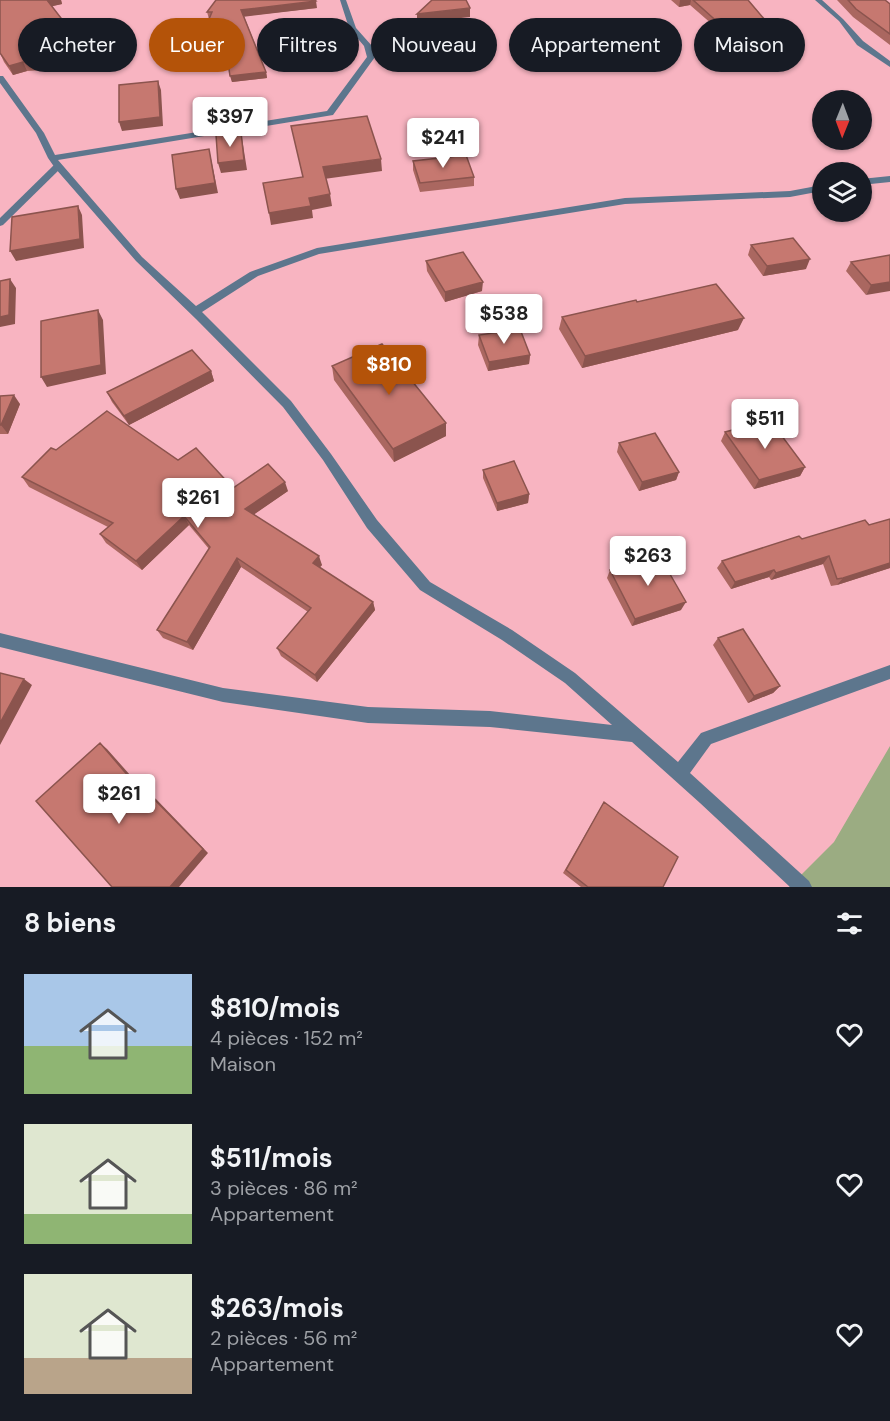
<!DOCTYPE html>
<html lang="fr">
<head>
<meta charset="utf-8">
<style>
	:root { --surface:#171b24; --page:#20242c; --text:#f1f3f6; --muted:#9ea1a6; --accent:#b45309 }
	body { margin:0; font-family:"DM Sans",sans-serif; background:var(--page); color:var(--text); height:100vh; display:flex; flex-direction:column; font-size:22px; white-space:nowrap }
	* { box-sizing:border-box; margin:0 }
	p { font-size:20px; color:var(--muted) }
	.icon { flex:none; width:33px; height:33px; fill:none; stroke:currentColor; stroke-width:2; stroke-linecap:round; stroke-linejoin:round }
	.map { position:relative; height:887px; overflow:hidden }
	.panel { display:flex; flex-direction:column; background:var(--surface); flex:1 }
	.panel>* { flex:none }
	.hud { position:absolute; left:18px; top:18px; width:855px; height:54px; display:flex; gap:12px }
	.needle { width:39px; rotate:181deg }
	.buttons { position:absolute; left:812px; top:90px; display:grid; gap:12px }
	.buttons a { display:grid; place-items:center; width:60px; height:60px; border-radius:50%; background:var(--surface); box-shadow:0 2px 4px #0004; font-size:30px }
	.price { position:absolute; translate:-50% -51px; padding:0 14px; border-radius:6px; background:#fff; color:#222; font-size:20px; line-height:39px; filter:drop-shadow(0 2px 3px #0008) }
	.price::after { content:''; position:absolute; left:50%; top:36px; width:18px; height:14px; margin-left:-9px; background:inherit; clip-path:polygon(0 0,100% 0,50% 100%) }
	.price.selected { background:var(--accent); color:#fff }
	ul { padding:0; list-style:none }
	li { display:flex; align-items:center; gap:18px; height:150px; padding:0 24px }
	li span { display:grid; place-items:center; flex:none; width:168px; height:120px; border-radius:0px; color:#555 }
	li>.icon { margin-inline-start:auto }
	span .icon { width:72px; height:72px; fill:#fffc; stroke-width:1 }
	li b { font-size:26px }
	h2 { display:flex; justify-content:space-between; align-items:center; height:72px; padding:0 24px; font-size:26px }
	.tag { padding:0 21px; border-radius:27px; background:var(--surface); box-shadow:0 2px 4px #0004; font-size:21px; line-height:54px }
	.tag.selected { background:var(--accent); color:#fff }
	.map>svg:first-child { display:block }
</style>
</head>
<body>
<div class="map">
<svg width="890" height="887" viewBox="0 0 890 887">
	<rect width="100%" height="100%" fill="#f8b4c1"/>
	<path fill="#9bac82" d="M890 746V887H789L834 842Z"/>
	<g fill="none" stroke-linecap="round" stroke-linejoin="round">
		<path fill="#5d768d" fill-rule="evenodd" d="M58 163 62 166 61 168 3 225 0 226V218L55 164Z"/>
		<path fill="#5d768d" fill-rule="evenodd" d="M340 0H346L356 28 372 46 375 57 333 115 58 160 142 257 196 306 250 272 317 248 625 198 790 191 822 185V191L790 197 625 204 319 254 258 276 202 312 291 401 331 454 377 520 430 582 512 630 575 673 678 762 701 733 890 665V679L711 744 690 773 809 881 812 887H790L700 803 632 742 490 727 368 723 223 702 0 647V633L223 688 368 707 490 711 612 725 565 683 502 640 420 590 367 528 323 460 283 407 196 319 136 261 55 168 48 158 36 133 0 83V76H3L44 133 55 155 327 111 367 57 364 46 349 28Z
			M815 0H822L843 19 863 41 890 61V67L857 45 839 21Z
			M890 176V182L861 185V179Z"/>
	</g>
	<path fill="#aa6760" d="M0 0H61L62 4 52 6 92 58 96 67 27 71 13 75 4 62 0 53Z
		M671 0H748L765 20 763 26 721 32 690 5 679 7Z
		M837 0H885L890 4V45L853 17Z
		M317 8 244 16 266 72 267 78 232 82 226 49 214 51 206 26 209 19 207 12Z
		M413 161 474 177V186L420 192 413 170Z
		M751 245 806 269 763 276 748 255Z
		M890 255 866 295 846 271 851 262Z
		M426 261 482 291 445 302 427 271Z
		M562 317 738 330 582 368 559 329Z
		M479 335 530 355 529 364 488 371 478 345Z
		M332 366 446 423V436L394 462 334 380Z
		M211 371 214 381 129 425 112 402 107 392Z
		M0 396 20 404 8 434H0Z
		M725 432 805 467 800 476 754 489 721 441Z
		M619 443 679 472 676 480 639 491 617 452Z
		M56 450 178 460 233 488 288 491 254 514 322 565 319 568 373 602 375 610 317 682 281 656 277 648 308 612 241 567 193 650 163 638 157 630 209 549 189 525 142 570 106 543 100 534 108 527 29 487 22 477Z
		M483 470 529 494 528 503 497 511 483 478Z
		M802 539 890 568 837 585 831 586 823 564 771 580 769 577 731 589 717 568 722 561Z
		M610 570 681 610 632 626 607 578Z
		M718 638 780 686 773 693 748 703 713 645Z
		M604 802 663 887H581L563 873Z"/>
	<path fill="#8b544e" d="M46 0H61L62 4 49 7Z
		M680 0H691L690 5 679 7Z
		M316 1 317 8 242 17 241 10Z
		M470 8V17L417 23V14Z
		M765 20 763 26 721 32 722 26Z
		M225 43 226 49 214 51 213 45Z
		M23 62 27 71 13 75 9 66Z
		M266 72 267 78 232 82 230 76Z
		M158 81 161 90 163 126 122 131 119 122Z
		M241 132 247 170 221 173 218 163Z
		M209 149 218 193 180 199 176 189Z
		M381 159 382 171 324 179 323 167Z
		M330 194 332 206 312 210 313 218 271 225 269 213 309 198Z
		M78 206 82 215 84 248 16 261 10 251Z
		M810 259 806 269 763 276 767 266Z
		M10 279 16 288 15 324 0 327V317Z
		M483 282 482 291 445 302V292Z
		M890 282V291L866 295 871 285Z
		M98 310 103 320 106 374 47 387 41 377Z
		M744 318 738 330 582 368 585 356Z
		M530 355 529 364 488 371 489 362Z
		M211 371 214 381 129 425 124 416Z
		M14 395 20 404 8 434 1 425Z
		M446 423V436L394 462 393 449Z
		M805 467 800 476 754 489 759 480Z
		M679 472 676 480 639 491 642 482Z
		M285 482 288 491 249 518 245 509Z
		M529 494 528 503 497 511V503Z
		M184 516 189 525 142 570 136 561Z
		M319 556 322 565 315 572 313 563Z
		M829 556 823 564 771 580 776 573Z
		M237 558 241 567 193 650 187 642Z
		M890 563V568L837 585 843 578Z
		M774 570 769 577 731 589 735 582Z
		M373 602 375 610 317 682 315 675Z
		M686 602 681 610 632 626 635 619Z
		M24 679 32 685 0 745V723Z
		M780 686 773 693 748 703 754 696Z
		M100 743 107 749 154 802 147 798Z
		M150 795 156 799 208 853 179 887H170Z"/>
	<path fill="#c67870" stroke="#8b544e" stroke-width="1.5" d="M0 0H47L92 58 23 62 9 66 0 53Z
		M216 0H315L316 1 241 10 266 72 230 76 225 43 213 45 206 26 212 12H207Z
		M432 0H466L470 8 417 14Z
		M693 0H748L765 20 722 26Z
		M848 0H885L890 4V34L856 9Z
		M158 81 160 117 119 122V85Z
		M367 116 381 159 323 167 330 194 309 198 311 206 269 213 263 183 303 177 291 126Z
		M241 132 244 160 218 163 216 135Z
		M209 149 215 183 176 189 172 155Z
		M466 155 474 177 420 183 413 161Z
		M78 206 80 239 10 251 12 217Z
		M793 238 810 259 767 266 751 245Z
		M463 252 483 282 445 292 426 261Z
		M890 255V282L871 285 851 262Z
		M10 279 9 315 0 317V281Z
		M716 284 744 318 585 356 562 317 636 300 637 302Z
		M98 310 101 365 41 377V321Z
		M520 329 530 355 489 362 479 335Z
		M382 344 446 423 393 449 332 366Z
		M192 350 211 371 124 416 107 392Z
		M14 395 1 425H0V396Z
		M107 411 178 460 196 448 233 488 268 464 285 482 245 509 319 556 313 563 373 602 315 675 277 648 311 608 237 558 187 642 157 630 210 547 184 516 136 561 100 534 113 523 22 477 51 448 56 450Z
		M770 420 805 467 759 480 725 432Z
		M655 433 679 472 642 482 619 443Z
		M514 461 529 494 497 503 483 470Z
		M890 519V563L843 578 837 579 829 556 776 573 774 570 735 582 722 561 799 536 802 539 865 520 869 525Z
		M659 555 686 602 635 619 610 570Z
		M743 629 780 686 754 696 718 638Z
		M0 673 24 679 0 723Z
		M100 743 147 798 150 795 203 849 170 887H112L36 801Z
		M604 802 678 857 663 887H588L566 870Z"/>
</svg>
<div class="buttons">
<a><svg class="needle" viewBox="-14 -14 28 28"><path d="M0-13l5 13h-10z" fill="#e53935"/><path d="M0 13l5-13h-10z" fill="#9ea1a6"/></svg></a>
<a><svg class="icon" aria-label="layers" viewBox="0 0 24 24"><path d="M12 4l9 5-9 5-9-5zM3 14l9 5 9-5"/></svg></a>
</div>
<b class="price" style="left:230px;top:148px">$397</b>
<b class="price" style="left:443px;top:169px">$241</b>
<b class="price" style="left:504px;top:345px">$538</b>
<b class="price selected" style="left:389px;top:396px">$810</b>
<b class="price" style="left:765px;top:450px">$511</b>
<b class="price" style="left:198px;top:529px">$261</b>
<b class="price" style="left:648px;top:587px">$263</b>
<b class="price" style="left:119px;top:825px">$261</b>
<div class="hud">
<a class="tag">Acheter</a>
<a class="tag selected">Louer</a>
<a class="tag">Filtres</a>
<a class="tag">Nouveau</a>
<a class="tag">Appartement</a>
<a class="tag">Maison</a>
</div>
</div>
<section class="panel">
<h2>8 biens<svg class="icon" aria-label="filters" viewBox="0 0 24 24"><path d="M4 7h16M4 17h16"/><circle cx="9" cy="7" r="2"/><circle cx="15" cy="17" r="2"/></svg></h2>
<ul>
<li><span style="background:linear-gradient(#a9c7e8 60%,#8fb573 0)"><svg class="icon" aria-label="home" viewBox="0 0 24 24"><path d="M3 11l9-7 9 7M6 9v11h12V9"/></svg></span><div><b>$810/mois</b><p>4 pièces · 152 m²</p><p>Maison</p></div><svg class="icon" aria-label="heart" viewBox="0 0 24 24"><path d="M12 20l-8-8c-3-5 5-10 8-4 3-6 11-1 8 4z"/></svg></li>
<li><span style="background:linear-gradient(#dfe7d0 75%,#8fb573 0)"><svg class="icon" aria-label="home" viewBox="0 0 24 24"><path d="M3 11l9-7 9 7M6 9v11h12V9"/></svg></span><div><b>$511/mois</b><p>3 pièces · 86 m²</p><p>Appartement</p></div><svg class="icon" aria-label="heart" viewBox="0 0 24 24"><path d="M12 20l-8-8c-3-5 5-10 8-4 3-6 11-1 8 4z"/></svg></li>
<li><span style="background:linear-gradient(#dfe7d0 70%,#b9a48a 0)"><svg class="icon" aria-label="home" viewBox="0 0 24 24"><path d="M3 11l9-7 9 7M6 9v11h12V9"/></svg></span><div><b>$263/mois</b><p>2 pièces · 56 m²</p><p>Appartement</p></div><svg class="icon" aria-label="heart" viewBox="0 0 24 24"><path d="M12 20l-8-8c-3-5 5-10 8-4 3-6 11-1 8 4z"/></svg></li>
</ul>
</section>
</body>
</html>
